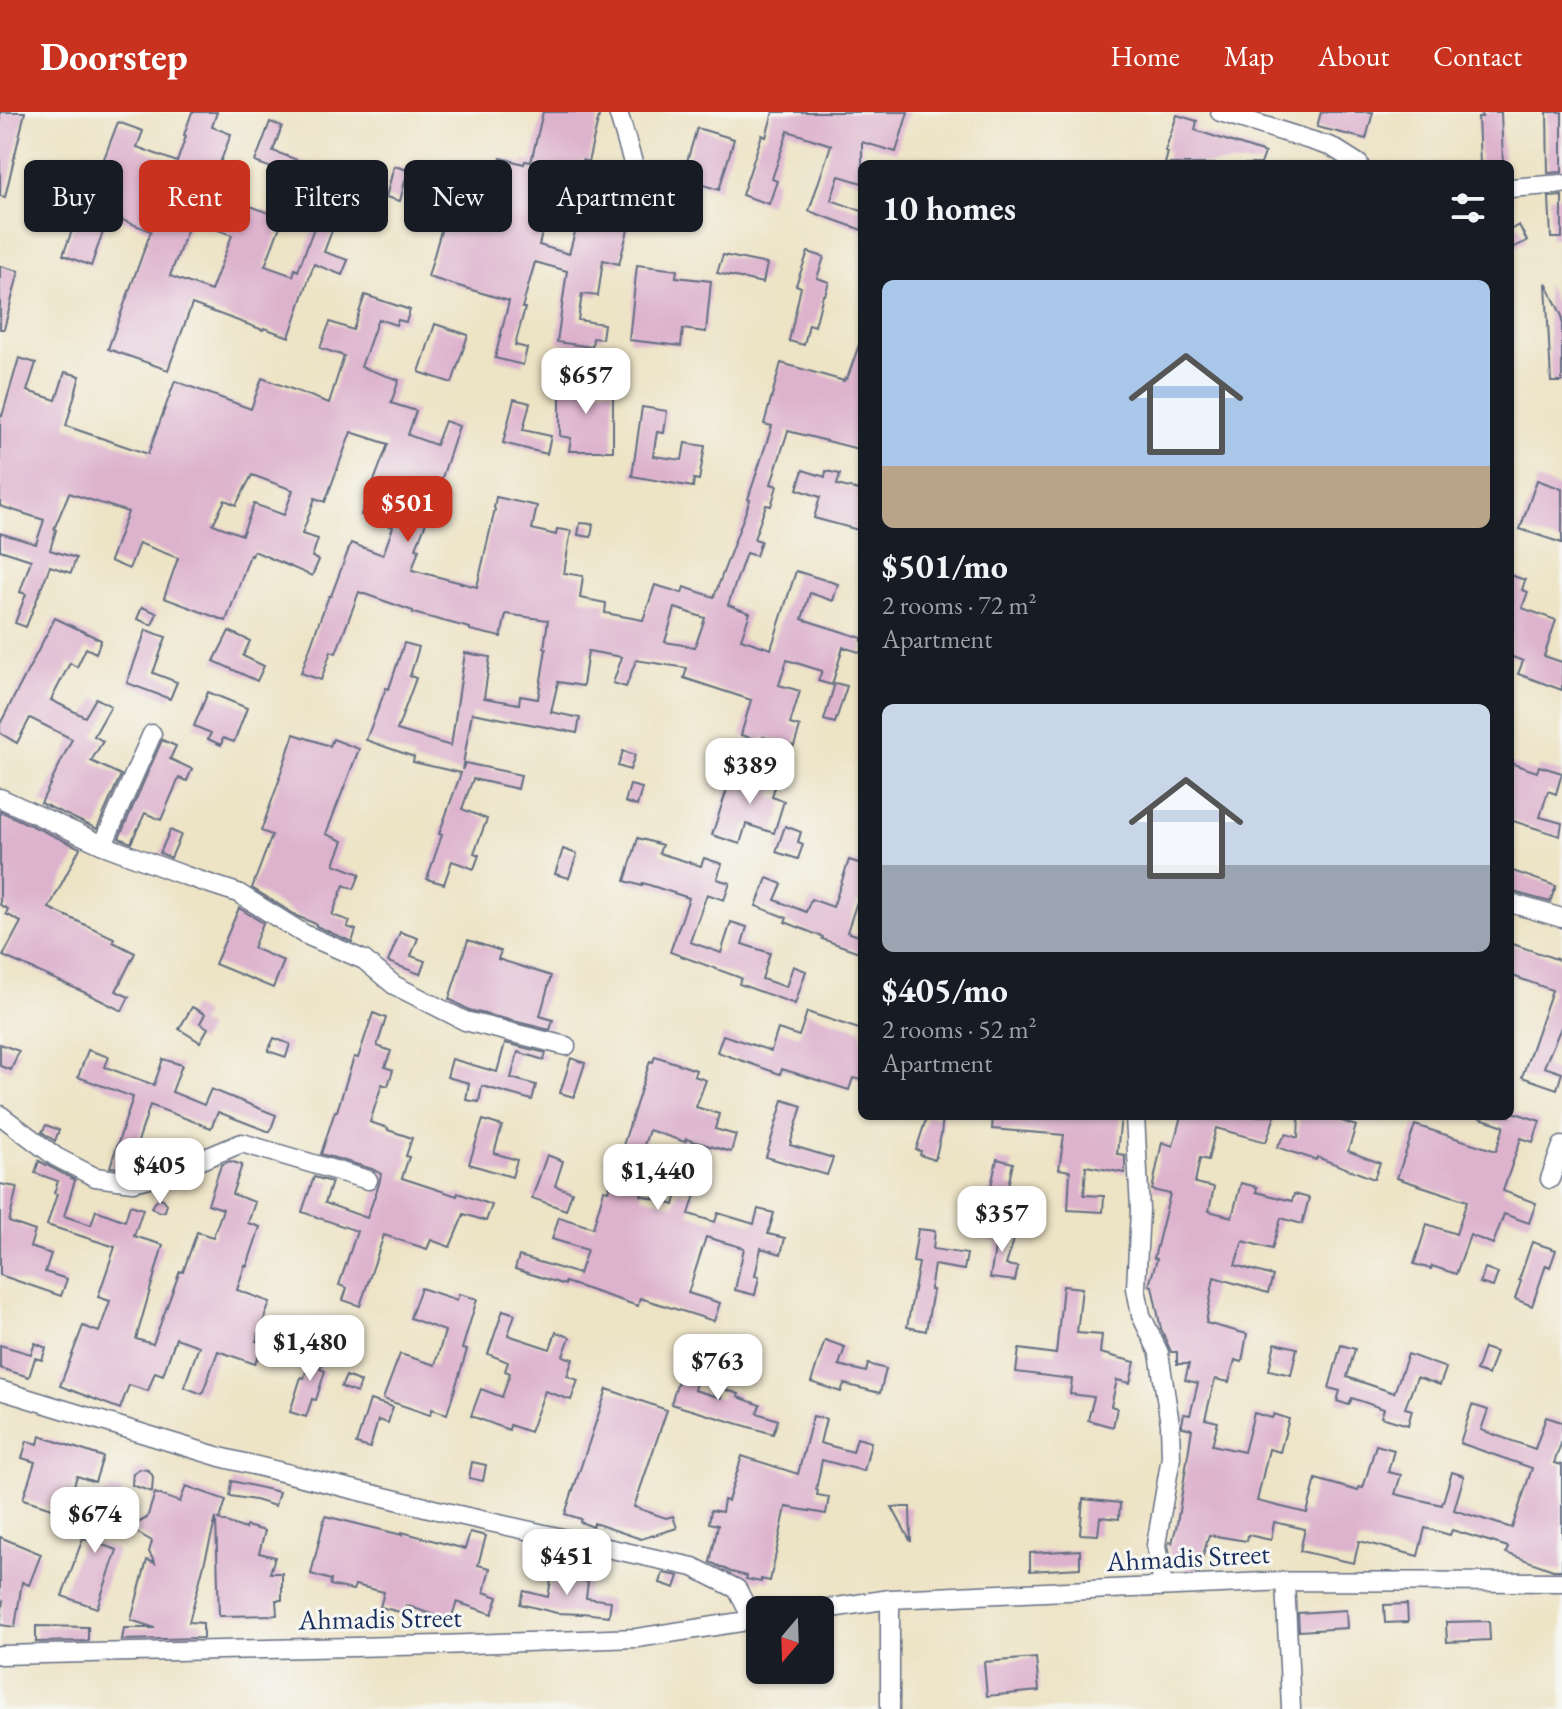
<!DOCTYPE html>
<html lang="en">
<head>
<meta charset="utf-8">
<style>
	:root { --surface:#171b24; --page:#242831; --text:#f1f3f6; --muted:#9ea1a6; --accent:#c8321e }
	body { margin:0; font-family:"EB Garamond",serif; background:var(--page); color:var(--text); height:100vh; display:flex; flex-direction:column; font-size:30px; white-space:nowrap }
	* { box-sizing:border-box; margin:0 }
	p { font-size:26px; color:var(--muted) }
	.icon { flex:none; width:44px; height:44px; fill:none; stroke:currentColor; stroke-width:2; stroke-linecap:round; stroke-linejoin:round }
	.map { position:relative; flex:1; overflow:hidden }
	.panel { position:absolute; left:858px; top:48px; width:656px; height:960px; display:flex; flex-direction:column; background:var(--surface); border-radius:12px; box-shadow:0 2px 6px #0004 }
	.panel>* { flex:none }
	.top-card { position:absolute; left:24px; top:48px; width:714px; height:72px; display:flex; gap:16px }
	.needle { width:52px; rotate:199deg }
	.fabs { position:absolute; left:746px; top:1484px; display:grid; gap:16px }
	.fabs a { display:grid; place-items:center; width:88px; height:88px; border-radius:12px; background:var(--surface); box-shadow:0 2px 6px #0004; font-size:40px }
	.price { position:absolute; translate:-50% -68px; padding:0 18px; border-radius:16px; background:#fff; color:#222; font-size:26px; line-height:52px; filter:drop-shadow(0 2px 4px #0008) }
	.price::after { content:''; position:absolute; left:50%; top:48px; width:24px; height:18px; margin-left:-12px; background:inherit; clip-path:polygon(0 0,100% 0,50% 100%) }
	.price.on { background:var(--accent); color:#fff }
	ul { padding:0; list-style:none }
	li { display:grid; align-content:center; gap:16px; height:424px; padding:0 24px }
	li span { display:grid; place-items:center; height:248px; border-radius:12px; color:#555 }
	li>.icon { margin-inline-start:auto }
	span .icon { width:144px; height:144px; fill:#fffc; stroke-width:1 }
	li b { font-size:34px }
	h2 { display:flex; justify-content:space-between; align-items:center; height:96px; padding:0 24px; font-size:34px }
	.pill { padding:0 28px; border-radius:12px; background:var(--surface); box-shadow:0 2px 6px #0004; font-size:28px; line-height:72px }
	.pill.on { background:var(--accent); color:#fff }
	header { display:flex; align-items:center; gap:48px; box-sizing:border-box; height:112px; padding:0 40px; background:var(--accent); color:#fff }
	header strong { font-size:38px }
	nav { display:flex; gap:44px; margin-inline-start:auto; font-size:28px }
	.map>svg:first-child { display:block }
</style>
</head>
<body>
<header>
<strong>Doorstep</strong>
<nav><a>Home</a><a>Map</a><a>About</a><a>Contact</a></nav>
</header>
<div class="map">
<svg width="1562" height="1597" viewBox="0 0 1562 1597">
	<rect width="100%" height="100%" fill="#f6f6f2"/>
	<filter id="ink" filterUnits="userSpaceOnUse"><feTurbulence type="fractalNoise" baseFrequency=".0125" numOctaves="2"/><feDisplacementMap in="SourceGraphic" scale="16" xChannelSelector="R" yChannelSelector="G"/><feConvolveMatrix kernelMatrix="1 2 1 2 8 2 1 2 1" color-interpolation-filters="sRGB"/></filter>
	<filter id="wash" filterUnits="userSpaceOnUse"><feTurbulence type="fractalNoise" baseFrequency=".006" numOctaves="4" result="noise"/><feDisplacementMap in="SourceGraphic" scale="32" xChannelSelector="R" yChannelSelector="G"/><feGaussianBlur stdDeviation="1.8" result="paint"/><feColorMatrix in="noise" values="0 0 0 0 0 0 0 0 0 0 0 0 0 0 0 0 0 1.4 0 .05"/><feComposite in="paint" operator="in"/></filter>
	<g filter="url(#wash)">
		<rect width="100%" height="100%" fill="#ede3c5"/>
		<g id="blocks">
			<path fill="#ddb2cd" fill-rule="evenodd" d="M0 0H25L5 85 0 84Z
				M192 0H217L212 15 231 22 219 54 240 62 231 87 283 106 265 154 293 164 295 157 298 159 319 102 336 108 324 140 348 148 342 163 314 152 289 225 264 216 263 218 192 192 168 258 108 237 151 119 109 103 91 154 63 143 86 81 90 83 118 10 143 19 137 35 177 50 186 24 184 23ZM191 108 232 123 211 179 170 164Z
				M543 0H600L588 50 582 48 573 81 633 99 619 152 603 148 598 184 582 182 578 208 604 212 602 227 593 226 592 235 557 230 567 159 535 150 522 196H525L515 233 527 236 523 253 495 246 509 189 428 165 445 104 482 115 501 46 524 52 525 49 531 50ZM549 94 580 102 569 142 539 133Z
				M773 0H908L896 40 862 30V71L839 64 831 88 862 99V118L809 99 831 33 788 19 772 67 777 69 769 92 742 83 762 23 766 25Z
				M1321 0H1373L1366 27 1317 15Z
				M1481 0H1501L1503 52H1480L1478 5H1482Z
				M1547 0H1562V60L1548 61Z
				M1177 3 1197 9 1195 18 1265 41 1261 52H1165L1168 40 1165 39Z
				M270 10 282 14 273 39 324 58 318 73 255 50Z
				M697 16 734 27 719 78 682 66Z
				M394 54 408 58 400 89 386 85Z
				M1562 84V126H1551L1549 85Z
				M1519 113 1527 129 1510 137V118Z
				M808 140 824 145 817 166 829 170 825 183H823L815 214 809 212 804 233 789 229 801 175 796 173Z
				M723 143 767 152 763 171 717 161Z
				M637 153 677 158 676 165 711 169 706 220 683 217 681 234 629 228Z
				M0 154 19 159 4 217H0Z
				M1546 171 1562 204V270H1551Z
				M365 183 410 198 406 210 398 208 396 213 378 207 361 255 399 268 391 291 416 299 408 323 436 333 445 309 459 314 436 384 425 379 415 404 427 408 416 436 419 437 412 458 477 475 495 397 494 396 496 385 537 394 532 417 556 423 557 417 571 419 564 461 583 464 580 486 606 491 605 501 643 508 655 473 682 481 684 475 714 485 750 388 748 387 772 314 764 312 781 251 844 269 845 266 847 267 860 230H862V338L788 319 771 372 777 374 771 394 766 393 754 427 761 429 756 444 746 441 728 493 750 501 741 527 771 537 796 459 838 472 833 489 810 481 802 507 862 526V541L843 535 832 573 818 569 822 559 787 548 779 573 800 579 790 612 800 615 794 634 763 625 761 629 741 623 751 588 684 566 687 556 636 548 626 575 613 571 622 545 588 539 583 574 558 570 551 600 580 606 577 621 472 601 462 658 465 651 521 663 518 677 473 667 462 697 487 707 474 741 479 743 474 757 452 749 444 772 427 767 442 723 439 722 461 661 413 650 414 645 366 628 386 576 389 577 404 531 419 535 410 564 416 566 397 618 451 634 465 541 490 545 484 586 519 592 520 584 538 587 546 537 544 536 548 508 506 502 501 525 470 518V516L413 501V499L359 480 336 541 331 539 321 568 301 561 319 510 329 484H331L351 431 383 443 393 415 361 403 388 332 351 320 325 390 315 386 302 422 318 427 312 445 319 448 312 464 254 439 252 444 250 443 226 509 164 486 178 446 139 431 129 457 110 449 128 400 69 381 54 417 56 418 50 438 76 446 71 461 50 454 26 515 15 511 26 482 20 480 31 448 0 438V421L36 432 44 408 0 394V303L2 304 19 246 36 251 27 279 56 288 65 260 80 264 66 314 148 342 175 269 251 297 262 266 329 291 344 244 320 236 330 210 353 218ZM252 363 293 378 284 403 254 392 242 423 213 412 225 388 236 393ZM675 496 705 506 695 535 665 530Z
				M435 212 468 223 452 271 419 260Z
				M564 258H578V277H613V339H569L571 326 560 324V277H564Z
				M514 287 530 291 523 318 551 324 547 342 503 331Z
				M642 295 667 299 664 321 657 320 653 344 682 348 685 331 705 334 699 368 694 367 693 375 632 364Z
				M803 358 825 365 826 359 840 362 837 373 862 379V419L814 406 820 385 797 377Z
				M1537 368 1562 377V431L1520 417Z
				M580 411 593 412 591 425 578 423Z
				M1510 463 1525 468 1522 478 1528 480 1522 496 1556 508 1544 544 1562 550V578L1518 562 1523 549 1510 544Z
				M142 495 157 501 152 513 137 507Z
				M55 506 101 528 96 541 86 536 77 555 70 551 51 588 85 605 96 586 111 594 94 624 103 629 91 649 121 663 97 717 41 691 72 627 30 606 17 631 0 621V612Z
				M146 518 166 525 153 561 177 570 170 587 127 571Z
				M229 519 250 529 243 544 264 554 257 569 214 549Z
				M835 571 847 574 835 611 824 608Z
				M208 580 247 596 234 630 223 626 221 633 208 627 211 621 194 614Z
				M294 622 330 634 333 627 359 637 326 722 343 729 334 752 360 762 354 777 344 773 332 803 350 809 347 815 356 818 352 830 316 814V812L299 805 252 776 272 723 261 719 280 666H279Z
				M162 628 176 634 170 647 192 657 187 669 179 666 161 708 145 701 131 731 119 726Z
				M623 639 635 643 630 658 618 654Z
				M753 650 769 654 767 659 778 662 772 685 784 689 774 721 746 712 740 732 712 723 729 671 746 677Z
				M1510 651 1537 660 1539 654 1562 661 1556 682 1548 679 1540 705 1562 711 1560 724 1510 708Z
				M630 673 642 676 637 694 625 690Z
				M0 699 80 736 49 796 114 826 113 830 135 841 116 879 129 885 122 899 88 882 3 844 21 810 6 802 8 797 0 793Z
				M785 714 801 720 798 730 803 732 798 747 776 740Z
				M170 718 181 723 171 746 160 741Z
				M638 726 662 733 659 741 701 754 704 746 722 752 717 767 730 771 724 788 707 782 690 830 721 841 731 810 747 815 742 832 770 841 762 867 786 875 793 854 806 859 795 892 739 872 741 866 670 840 689 786 643 771 642 774 625 769Z
				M563 737 577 742 569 766 555 762Z
				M849 748 862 752V792L857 790 847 820 862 825V841L822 827 823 825 785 810 787 806 756 794 767 766 782 772 775 788 806 800 811 787 833 795Z
				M1510 758 1556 774 1550 790 1510 779Z
				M239 796 263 811 253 836 284 849 273 876 215 852Z
				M400 820 418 826 411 844 425 849 420 862 388 850Z
				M468 828 501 839 498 847 551 864 540 904 553 908 550 918 469 898 449 887Z
				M1510 831 1562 849V913L1544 955 1562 961 1557 977 1522 965 1552 878 1510 863Z
				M192 895 205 902 200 911 208 916 200 930 179 917Z
				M807 900 862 918V968L853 966 849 978 782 957 780 962 717 940 723 923 771 939 778 917 799 924Z
				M373 901 386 906 377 934 391 939 385 955 393 958 388 974 382 972 370 1010 388 1016V1018L412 1026 406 1044 409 1045 402 1066 457 1084 458 1081 492 1093 486 1109 464 1102 450 1135 431 1128 427 1137 384 1123 360 1194 343 1188 347 1176 339 1173 357 1119 302 1100 314 1065 332 1070 325 1091 367 1106 379 1072 381 1062 372 1057 321 1042 335 999H337L354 945 358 946Z
				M274 926 290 932 286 945 268 939Z
				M505 931 546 941 544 948 518 940 511 966 536 973 532 988 482 974 479 990 466 988 469 971 447 965 452 947 497 960Z
				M0 932 19 939 11 958 0 954Z
				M88 938 109 945 105 955 154 973 163 947 182 953 172 980 204 993 211 977 276 1003 270 1020 218 1000 211 1016 150 993 129 1057 110 1055 133 985 78 965Z
				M655 944 696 958 694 964 706 968 696 995 719 1002 715 1017 736 1023 731 1040 686 1027 685 1030 649 1018 636 1057 648 1061 641 1083 674 1093 678 1078 695 1083 689 1102 715 1110 718 1101 754 1112 758 1097 774 1101 768 1122 785 1126 781 1142 761 1136 755 1164 759 1165 755 1183 735 1178 744 1136 706 1125 688 1181 720 1191 714 1209 640 1186 638 1194 565 1170V1173L515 1157 519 1144 579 1162 587 1138 552 1127 559 1105 593 1116 604 1078 608 1079 619 1046 650 949 653 950Z
				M571 946 585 951 574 985 560 981Z
				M783 988 802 994 790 1033 833 1046 827 1063 766 1045Z
				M1510 999 1540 1009 1533 1030 1521 1026 1503 1079 1536 1091 1529 1111 1504 1102 1493 1132 1470 1123 1456 1162 1432 1154 1431 1157 1414 1152 1427 1112 1456 1122 1467 1089 1397 1066 1415 1013 1496 1039 1504 1014 1480 1006 1481 1004H1510Z
				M927 1004H943L941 1023 935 1048 920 1043 921 1039 916 1038Z
				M993 1004H1121L1117 1042 1125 1043V1061L1086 1054 1084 1083 1104 1084 1103 1100 1068 1098 1070 1059 1059 1057 1064 1023 992 1017Z
				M1181 1004H1275L1266 1030 1216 1016 1208 1048 1200 1046 1195 1071 1214 1075 1209 1099 1232 1105 1241 1071 1257 1075 1256 1080 1292 1089 1294 1082 1309 1086 1302 1112 1281 1106 1272 1137 1243 1129 1235 1153 1273 1164 1268 1181 1214 1165 1206 1211 1247 1222 1242 1250 1235 1248 1229 1270 1215 1267 1205 1307 1218 1310 1212 1333 1244 1340 1254 1301 1272 1306 1274 1302 1289 1307 1280 1340 1269 1337 1257 1389 1307 1401 1316 1367 1358 1379 1359 1375 1363 1376 1376 1333 1394 1338 1388 1360 1401 1363 1395 1382 1442 1393 1452 1360 1464 1364 1454 1398 1512 1416 1532 1356 1460 1331 1472 1293 1488 1298 1481 1318 1535 1337 1546 1305 1562 1310V1329L1554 1351 1562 1353V1458H1553L1506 1441 1508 1435 1452 1418 1450 1423 1425 1416 1418 1444 1359 1429 1354 1451 1300 1439 1305 1417 1274 1410 1271 1428 1248 1423 1247 1429 1209 1423 1198 1461 1172 1453 1168 1433 1169 1430 1172 1431 1177 1412 1192 1317 1182 1315V1312L1184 1302 1190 1303 1198 1271 1185 1268 1189 1252H1177V1240H1171L1161 1217 1152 1174 1149 1173 1157 1147 1154 1146 1170 1082 1152 1078 1162 1030 1173 1034Z
				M1299 1004H1327L1356 1014 1348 1039 1380 1051 1374 1067 1317 1045 1316 1048 1277 1035 1286 1022 1298 1026Z
				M483 1008 502 1014 494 1041 517 1048 512 1065 469 1052Z
				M46 1013 59 1018 55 1029 42 1020Z
				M547 1043 563 1049 555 1074 572 1080 566 1098 532 1086Z
				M997 1047 1013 1051 1008 1074 1015 1075 1012 1093 988 1088Z
				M39 1049 75 1068 64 1104 91 1113 96 1098 125 1109 130 1093 143 1097 134 1124 163 1133 136 1227 153 1232 180 1159 183 1160 197 1120 213 1125 223 1097 208 1092 221 1053 230 1049 242 1053 232 1082 255 1090 248 1111 260 1115 247 1154 245 1153 237 1178 270 1190 256 1229 263 1231 255 1252 218 1239 202 1282 184 1275 199 1234 176 1226 163 1263 155 1260 148 1279 129 1273 120 1297 60 1274 83 1214 99 1220 110 1189 98 1185 115 1135 47 1113 57 1082 54 1081 58 1069 35 1061Z
				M0 1072 17 1075 9 1110 35 1119 30 1135 51 1142 45 1160 67 1167 61 1184 0 1163Z
				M159 1086 163 1087 167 1092 165 1099 162 1100H158L151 1095Z
				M990 1113 1016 1121 1006 1153 1018 1155 1015 1169 990 1166 996 1130 986 1127Z
				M918 1117 935 1119 933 1137 967 1142 964 1158 934 1153 930 1178H933L926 1219 907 1215 919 1151 913 1150Z
				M1532 1130 1556 1138 1550 1155 1546 1153 1532 1194 1515 1187 1521 1169 1519 1168Z
				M1485 1156 1498 1161 1493 1175 1480 1171Z
				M1063 1174 1082 1176 1077 1221 1102 1223 1100 1241 1135 1250 1130 1271 1117 1268 1111 1294 1117 1296 1113 1315 1088 1308 1094 1285 1070 1282 1072 1267 1016 1260 1019 1237 1056 1242Z
				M421 1176 457 1188 459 1182 477 1187 462 1237 467 1238 447 1302 432 1297 430 1303 383 1287 400 1242 435 1253 445 1219 410 1206Z
				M503 1198 515 1202 508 1223 550 1237 556 1220 570 1225 563 1244 573 1247 567 1264 578 1268 571 1288 545 1279 530 1320 510 1313 509 1318 471 1304 481 1277 502 1285 510 1261 505 1259 508 1250 488 1242Z
				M825 1228 845 1235 839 1253 866 1260 868 1252 886 1257 880 1281 844 1272 841 1280 811 1270Z
				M35 1231 46 1236 42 1248 35 1246 29 1265 0 1256V1233L31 1242Z
				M1275 1231 1297 1236 1291 1263 1269 1258Z
				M315 1232 327 1236 320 1257 325 1259 316 1288 312 1287 306 1305 290 1300 301 1265 304 1266Z
				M1341 1233 1355 1237 1347 1265 1394 1281 1408 1242 1446 1256 1440 1273 1417 1265 1405 1296 1412 1298 1408 1313 1381 1305 1384 1297 1352 1286 1349 1293 1337 1289 1340 1279 1329 1276Z
				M1484 1236 1496 1240 1488 1263 1476 1259Z
				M685 1245 702 1250 694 1278 721 1286 723 1277 739 1282 738 1285 760 1293 757 1301 778 1308 773 1322 671 1292Z
				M346 1264 361 1270 357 1281 341 1275Z
				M607 1277 667 1298 634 1395 666 1406 673 1404 677 1416 641 1427 594 1411 593 1415 580 1410 581 1407 565 1402Z
				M370 1288 393 1295 388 1311 378 1308 370 1336 356 1332Z
				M813 1304 826 1307 820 1331 853 1340 857 1326 871 1330 864 1359 822 1348 816 1378H818L817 1383 829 1385 826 1402 786 1395 770 1469 761 1467V1470L746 1467 747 1464 731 1460 710 1450 718 1413 709 1411 711 1398 722 1400 724 1388 728 1389 742 1344 798 1362Z
				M40 1324 103 1345 95 1370 77 1364 65 1400 23 1387 35 1350 22 1346 27 1329 38 1332Z
				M472 1350 486 1353 483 1369 469 1366Z
				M139 1357 148 1358 151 1361 153 1365 152 1380 132 1373 133 1361Z
				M232 1369 279 1380 275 1394 255 1388 230 1384Z
				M186 1374 226 1388 220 1407H218L245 1417 246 1414 265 1419 259 1441 275 1445 270 1461H282V1488H276L277 1503 219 1504 216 1406 189 1510 203 1511V1526L122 1528 124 1516H155L131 1508 147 1448 155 1451 149 1440 152 1429 138 1421 134 1413 147 1406 155 1381 180 1390Z
				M112 1376 122 1379 115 1399 121 1403 125 1412 88 1428 117 1438 97 1496 62 1484 83 1426 87 1427 100 1385Z
				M1083 1387 1120 1391 1119 1407 1100 1405 1098 1423 1080 1422Z
				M892 1395H910L911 1430Z
				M325 1404 402 1423V1420L465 1437 470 1420 486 1424 478 1453 490 1456 484 1480 498 1485 492 1502 457 1490 450 1509 406 1493 404 1501 380 1495 384 1480 355 1473 353 1478 330 1473 331 1468 311 1462Z
				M0 1425 41 1442 29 1473 22 1470 15 1515 0 1513 3 1489 0 1488Z
				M1080 1438V1456L1030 1459V1441Z
				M554 1451 567 1454 565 1465 588 1470 586 1486 611 1489 609 1504 582 1501V1502L557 1501 520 1492 524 1479 548 1485Z
				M663 1461 679 1464 675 1476 660 1471Z
				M1407 1492 1408 1510 1385 1511 1384 1493Z
				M1346 1498 1347 1516 1299 1519 1298 1501Z
				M1489 1509 1490 1528 1447 1530 1446 1510Z
				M36 1514 88 1515V1529L36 1530Z
				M1036 1546 1039 1579 987 1584 984 1550Z"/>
		</g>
	</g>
	<g filter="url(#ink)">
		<use href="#blocks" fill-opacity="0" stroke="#646e82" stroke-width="2"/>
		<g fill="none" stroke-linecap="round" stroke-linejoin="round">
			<g stroke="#646e82" stroke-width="21">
				<path id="street" d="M618 0 634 54 638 88
					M1220 0 1332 35 1359 52
					M1510 76 1562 72
					M0 686 103 733 186 764 238 781 304 822 364 848 394 873 465 909 566 934
					M103 733 152 622
					M1510 791 1562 806
					M0 1003 56 1045 95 1065 133 1070 172 1060 242 1031 368 1068
					M1135 1004 1140 1098 1136 1176 1141 1203 1159 1241 1170 1312 1171 1345 1156 1433 1163 1474
					M1550 1067 1562 1034
					M0 1278 220 1345 454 1402 693 1455 737 1477 753 1508
					M1285 1469 1291 1597
					M818 1498 890 1487 1285 1469 1562 1470
					M0 1543 440 1533 637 1526 760 1507
					M890 1597V1487"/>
			</g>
			<use href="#street" stroke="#fff" stroke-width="18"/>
		</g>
	</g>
	<g text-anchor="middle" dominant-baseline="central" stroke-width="6" stroke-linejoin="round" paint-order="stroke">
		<g font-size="28" fill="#1b2f5e" stroke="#f6f6f2">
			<text transform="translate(1188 1445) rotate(-3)">Ahmadis Street</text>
			<text transform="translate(380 1506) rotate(-1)">Ahmadis Street</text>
		</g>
	</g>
</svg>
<div class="fabs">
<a><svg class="needle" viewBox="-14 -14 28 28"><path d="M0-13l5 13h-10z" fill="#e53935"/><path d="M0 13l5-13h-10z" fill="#9ea1a6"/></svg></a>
</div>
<b class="price" style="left:586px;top:304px">$657</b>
<b class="price on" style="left:408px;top:432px">$501</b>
<b class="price" style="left:750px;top:694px">$389</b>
<b class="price" style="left:160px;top:1094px">$405</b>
<b class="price" style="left:658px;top:1100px">$1,440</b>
<b class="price" style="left:1002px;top:1142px">$357</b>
<b class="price" style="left:310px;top:1271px">$1,480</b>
<b class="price" style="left:718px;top:1290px">$763</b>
<b class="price" style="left:95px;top:1443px">$674</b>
<b class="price" style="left:567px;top:1485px">$451</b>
<div class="top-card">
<a class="pill">Buy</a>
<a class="pill on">Rent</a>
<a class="pill">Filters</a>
<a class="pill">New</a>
<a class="pill">Apartment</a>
</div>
<section class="panel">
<h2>10 homes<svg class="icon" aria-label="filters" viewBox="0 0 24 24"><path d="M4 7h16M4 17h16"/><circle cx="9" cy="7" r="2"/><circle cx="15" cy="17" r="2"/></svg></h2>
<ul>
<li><span style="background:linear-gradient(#a9c7e8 75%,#b9a48a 0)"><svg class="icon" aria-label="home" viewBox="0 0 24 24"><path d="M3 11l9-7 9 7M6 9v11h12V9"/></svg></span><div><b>$501/mo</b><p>2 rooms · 72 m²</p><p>Apartment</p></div></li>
<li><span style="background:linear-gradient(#c9d6e8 65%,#9aa5b1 0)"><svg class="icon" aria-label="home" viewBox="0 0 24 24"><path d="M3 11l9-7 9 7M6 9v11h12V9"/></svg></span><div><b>$405/mo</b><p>2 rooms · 52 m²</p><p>Apartment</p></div></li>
</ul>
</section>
</div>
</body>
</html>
